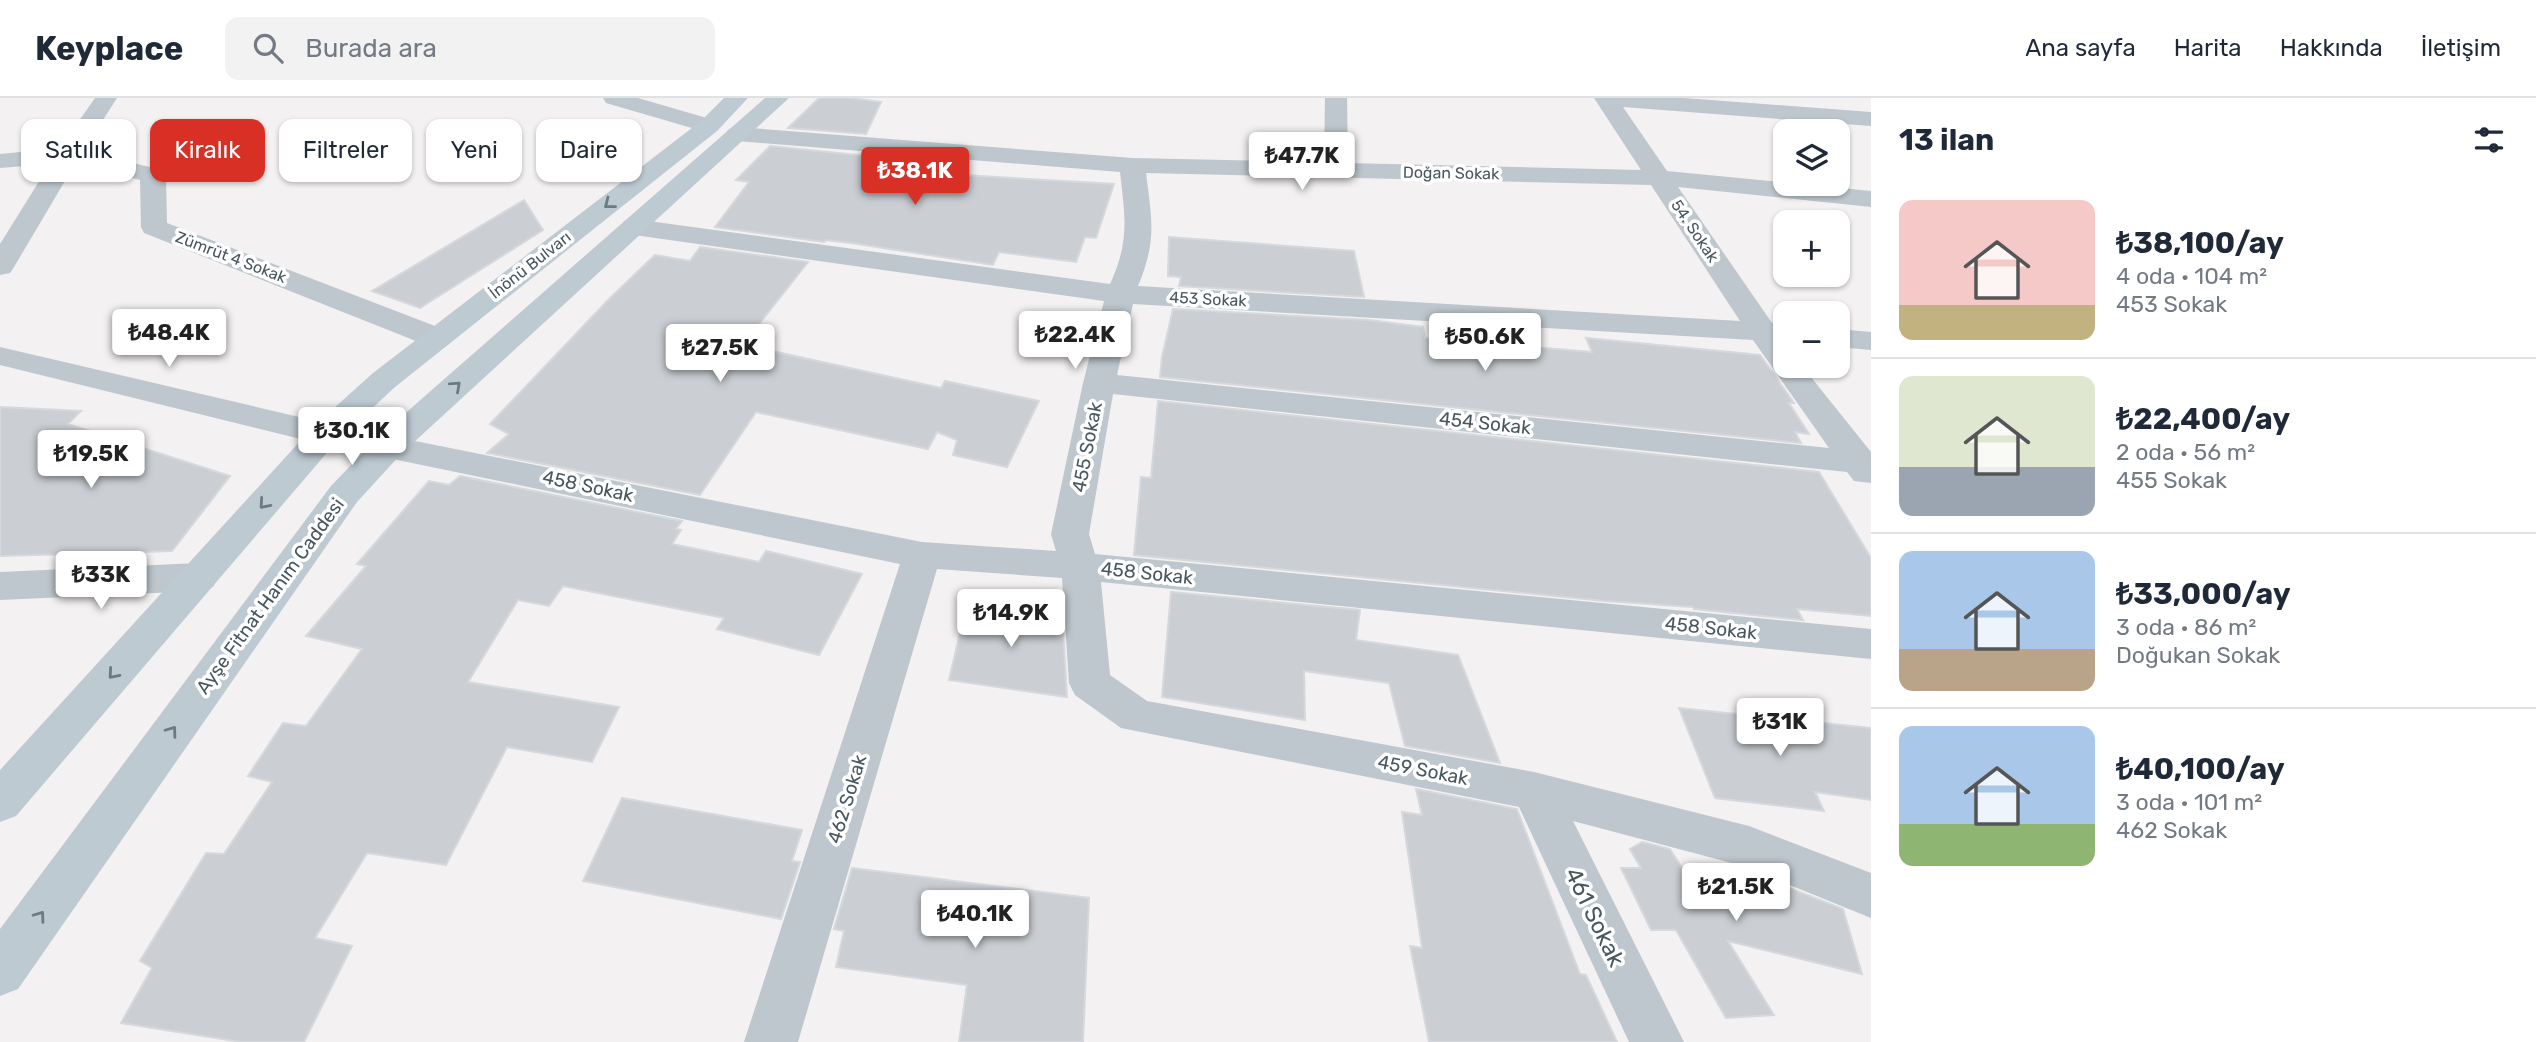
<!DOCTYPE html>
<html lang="tr">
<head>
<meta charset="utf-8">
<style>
	:root { --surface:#fff; --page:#f2f2f3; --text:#1f2937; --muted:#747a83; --line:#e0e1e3; --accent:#d93025 }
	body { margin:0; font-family:Rubik,sans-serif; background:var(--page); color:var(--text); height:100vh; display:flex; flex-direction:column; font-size:26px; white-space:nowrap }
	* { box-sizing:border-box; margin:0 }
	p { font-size:23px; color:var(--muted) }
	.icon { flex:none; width:38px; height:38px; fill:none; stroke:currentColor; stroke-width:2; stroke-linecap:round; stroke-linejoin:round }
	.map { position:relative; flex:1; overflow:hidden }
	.side { display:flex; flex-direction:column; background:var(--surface); width:665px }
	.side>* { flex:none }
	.guide { position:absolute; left:21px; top:21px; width:665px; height:63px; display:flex; gap:14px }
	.controls { position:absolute; left:1773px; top:21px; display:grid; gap:14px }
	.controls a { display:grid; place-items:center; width:77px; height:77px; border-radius:14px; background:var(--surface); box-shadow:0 2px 5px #0004; font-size:35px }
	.price { position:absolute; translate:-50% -60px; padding:0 16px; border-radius:7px; background:#fff; color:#222; font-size:23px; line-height:46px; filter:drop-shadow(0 2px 4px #0008) }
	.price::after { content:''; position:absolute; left:50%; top:42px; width:21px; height:16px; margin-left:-10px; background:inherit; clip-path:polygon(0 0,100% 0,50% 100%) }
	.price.on { background:var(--accent); color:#fff }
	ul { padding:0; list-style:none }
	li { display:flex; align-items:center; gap:21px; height:175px; padding:0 28px }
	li+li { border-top:2px solid var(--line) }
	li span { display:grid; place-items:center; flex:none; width:196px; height:140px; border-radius:14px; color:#555 }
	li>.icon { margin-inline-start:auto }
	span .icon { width:84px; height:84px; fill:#fffc; stroke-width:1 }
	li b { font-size:30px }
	h2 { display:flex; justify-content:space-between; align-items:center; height:84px; padding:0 28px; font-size:30px }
	.pill { padding:0 24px; border-radius:14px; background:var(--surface); box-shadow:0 2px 5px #0004; font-size:24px; line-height:63px }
	.pill.on { background:var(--accent); color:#fff }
	header { display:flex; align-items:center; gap:42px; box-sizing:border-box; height:98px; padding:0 35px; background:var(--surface); border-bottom:2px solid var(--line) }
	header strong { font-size:33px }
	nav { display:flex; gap:38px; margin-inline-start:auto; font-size:24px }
	.search { width:490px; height:63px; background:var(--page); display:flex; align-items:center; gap:18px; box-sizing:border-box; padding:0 24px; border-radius:14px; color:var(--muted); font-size:26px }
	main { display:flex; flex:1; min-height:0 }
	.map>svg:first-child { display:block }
</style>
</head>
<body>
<header>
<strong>Keyplace</strong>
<div class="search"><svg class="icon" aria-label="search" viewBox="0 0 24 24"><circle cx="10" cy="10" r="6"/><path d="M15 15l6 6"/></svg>Burada ara</div>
<nav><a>Ana sayfa</a><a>Harita</a><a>Hakkında</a><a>İletişim</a></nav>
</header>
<main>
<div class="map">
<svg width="1871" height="944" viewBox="0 0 1871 944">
	<rect width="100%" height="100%" fill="#f3f1f1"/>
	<path fill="#cbcfd3" stroke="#d5d8dc" stroke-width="2" d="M819 0H851L881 4 866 36 788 30Z
		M770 48 965 68 962 77 1114 86 1096 140 1085 139 1076 164 999 154 993 167 851 145 826 142 824 144 715 129 749 84 736 82Z
		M524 102 543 132 420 210 372 193Z
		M1169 139 1354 153 1364 199 1179 188 1181 179 1168 178Z
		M700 149 808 164 751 236 767 239 758 250 941 290 945 283 1039 303 1007 369 953 357 957 342 937 334 928 351 756 314 700 397 487 355 509 336 490 326 609 201 655 157 690 163Z
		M1173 211 1369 222 1423 229 1425 240 1592 254 1586 240 1760 257 1794 305H1789L1809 336 1795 334 1801 345 1160 279 1162 259Z
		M1158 303 1819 374 1871 460V518L1797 511 1803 522 1694 511 1693 509 1605 503 1134 457 1141 379 1151 380Z
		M0 309 81 313 68 326 230 378 172 453 0 458Z
		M460 378 682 423 676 431 681 432 672 446 759 464 766 453 862 476 819 557 717 531 724 520 563 488 549 508 518 502 468 584 619 609 592 664 507 649 446 767 367 755 315 840 352 848 304 944H241L121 925 152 870 140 863 206 755 224 756 272 684 248 678 283 625 306 628 362 551 306 538 366 468 357 466 429 383 449 387Z
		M1171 494 1360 512 1356 542 1458 557 1500 665 1405 648 1389 585 1304 573 1305 622 1162 599Z
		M968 501 1062 514 1067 599 949 582Z
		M1679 610 1871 630V702L1815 694 1824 713 1715 700Z
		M1416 691 1517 711 1580 876 1586 877 1617 944H1429L1410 848 1422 850 1402 714 1422 717Z
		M622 700 802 732 792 763 800 764 781 821 583 783Z
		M1642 744 1670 751 1682 770 1721 769 1764 780 1843 811 1862 876 1728 843 1774 917 1726 920 1676 832H1651L1621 770H1641L1630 751Z
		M852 770 1089 800 1083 944H959L967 887 836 869 844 833 834 831Z"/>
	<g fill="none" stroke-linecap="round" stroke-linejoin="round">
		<path fill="#bdc7cd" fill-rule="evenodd" d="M95 0H117L83 53 162 72 166 77 167 125 448 233 452 240 448 247 437 249 426 247 144 135 141 129 140 82 75 66 14 169 10 175 0 177V146L50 66 0 70V56L60 50Z
			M603 0H638L717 23 721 28 717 33 709 35 606 5Z
			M1325 0H1347L1348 65 1641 72 1594 0H1684L1871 14V28L1623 9 1667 73 1871 93V109L1678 89 1772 225 1785 226V268H1802L1871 354V385L1854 383 1847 374 1113 296 1089 436 1095 456 1871 531V561L1101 484 1110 577 1147 603 1534 674 1749 728 1871 775V820L1743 768 1573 723 1684 944H1629L1519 709 1121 630 1075 597 1069 585 1062 480 937 471 798 944H744L900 466 325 347 0 267V249L325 325 922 444 1056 453 1051 436 1083 285 1104 203 634 137 624 135 621 129 624 123 634 121 1110 186C1130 143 1125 119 1120 74L737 43 729 41 725 36 729 31 737 29 1132 60 1324 64ZM1146 75 1651 87 1740 223 1138 188C1157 142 1152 123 1146 75ZM1133 206 1753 242 1829 350 1117 277Z
			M1838 231 1871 234V252L1838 249Z
			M199 465 213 469 218 479 213 489 199 493 0 502V474Z"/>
		<path fill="#bdcad2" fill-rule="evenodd" d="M724 0H748L717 33 395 289 337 343 16 718 0 724V672L313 329 373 275 701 23Z
			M765 0H789L401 356 357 404 18 891 0 898V831L331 388 377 340Z"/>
	</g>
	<defs><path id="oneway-chevron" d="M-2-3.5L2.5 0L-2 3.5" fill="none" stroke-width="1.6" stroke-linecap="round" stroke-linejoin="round" transform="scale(1.75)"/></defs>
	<g stroke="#6c7a81">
		<use href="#oneway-chevron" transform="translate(609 106) rotate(142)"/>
		<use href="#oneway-chevron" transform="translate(456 288) rotate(-42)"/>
		<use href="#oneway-chevron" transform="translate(264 406) rotate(131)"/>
		<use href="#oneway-chevron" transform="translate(113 576) rotate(131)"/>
		<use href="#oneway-chevron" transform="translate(172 633) rotate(-54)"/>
		<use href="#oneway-chevron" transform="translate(40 818) rotate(-54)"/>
	</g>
	<g text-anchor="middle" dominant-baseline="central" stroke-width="7" stroke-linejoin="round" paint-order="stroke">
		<g font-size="16" fill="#49575e" stroke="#fff">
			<text transform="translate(1451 75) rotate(1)">Doğan Sokak</text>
			<text transform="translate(1695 133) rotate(56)">54. Sokak</text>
			<text transform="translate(231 159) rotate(21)">Zümrüt 4 Sokak</text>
			<text transform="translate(530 167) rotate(-38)">İnönü Bulvarı</text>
			<text transform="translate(1208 201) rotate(3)">453 Sokak</text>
		</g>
		<g font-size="19" fill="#49575e" stroke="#fff">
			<text transform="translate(1485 325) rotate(6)">454 Sokak</text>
			<text transform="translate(1087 349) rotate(-79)">455 Sokak</text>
			<text transform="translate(588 388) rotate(12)">458 Sokak</text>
			<text transform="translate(1147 475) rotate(6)">458 Sokak</text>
			<text transform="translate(270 498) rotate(-54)">Ayşe Fitnat Hanım Caddesi</text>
			<text transform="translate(1711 530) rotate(6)">458 Sokak</text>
			<text transform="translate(1423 672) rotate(11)">459 Sokak</text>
			<text transform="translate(847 701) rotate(-73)">462 Sokak</text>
		</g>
		<g font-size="23" fill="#49575e" stroke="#fff">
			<text transform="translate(1595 819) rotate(64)">461 Sokak</text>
		</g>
	</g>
</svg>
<div class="controls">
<a><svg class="icon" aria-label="layers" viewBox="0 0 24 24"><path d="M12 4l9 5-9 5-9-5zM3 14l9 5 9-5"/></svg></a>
<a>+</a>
<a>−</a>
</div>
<b class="price" style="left:1302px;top:94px">₺47.7K</b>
<b class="price on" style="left:915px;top:109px">₺38.1K</b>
<b class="price" style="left:169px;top:271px">₺48.4K</b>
<b class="price" style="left:1075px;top:273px">₺22.4K</b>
<b class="price" style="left:1485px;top:275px">₺50.6K</b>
<b class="price" style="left:720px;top:286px">₺27.5K</b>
<b class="price" style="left:352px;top:369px">₺30.1K</b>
<b class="price" style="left:91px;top:392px">₺19.5K</b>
<b class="price" style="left:101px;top:513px">₺33K</b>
<b class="price" style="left:1011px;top:551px">₺14.9K</b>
<b class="price" style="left:1780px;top:660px">₺31K</b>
<b class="price" style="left:1736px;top:825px">₺21.5K</b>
<b class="price" style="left:975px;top:852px">₺40.1K</b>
<div class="guide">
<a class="pill">Satılık</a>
<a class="pill on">Kiralık</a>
<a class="pill">Filtreler</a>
<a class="pill">Yeni</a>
<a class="pill">Daire</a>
</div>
</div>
<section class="side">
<h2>13 ilan<svg class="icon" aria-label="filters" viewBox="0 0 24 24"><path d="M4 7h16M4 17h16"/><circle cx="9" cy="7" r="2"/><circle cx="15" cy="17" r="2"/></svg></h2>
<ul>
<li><span style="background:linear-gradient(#f6c9c9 75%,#c2b280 0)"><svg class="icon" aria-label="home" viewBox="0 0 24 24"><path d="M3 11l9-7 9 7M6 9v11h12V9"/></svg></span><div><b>₺38,100/ay</b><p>4 oda · 104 m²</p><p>453 Sokak</p></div></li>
<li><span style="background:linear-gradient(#dfe7d0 65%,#9aa5b1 0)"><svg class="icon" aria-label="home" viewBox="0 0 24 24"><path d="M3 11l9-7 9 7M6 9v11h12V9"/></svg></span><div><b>₺22,400/ay</b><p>2 oda · 56 m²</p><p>455 Sokak</p></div></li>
<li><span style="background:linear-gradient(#a9c7e8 70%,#b9a48a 0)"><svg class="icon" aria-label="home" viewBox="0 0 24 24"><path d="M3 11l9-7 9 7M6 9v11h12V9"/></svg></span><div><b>₺33,000/ay</b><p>3 oda · 86 m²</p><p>Doğukan Sokak</p></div></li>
<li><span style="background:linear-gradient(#a9c7e8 70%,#8fb573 0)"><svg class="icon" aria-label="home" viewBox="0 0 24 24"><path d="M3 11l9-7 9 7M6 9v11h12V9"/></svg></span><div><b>₺40,100/ay</b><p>3 oda · 101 m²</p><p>462 Sokak</p></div></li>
</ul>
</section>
</main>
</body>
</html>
